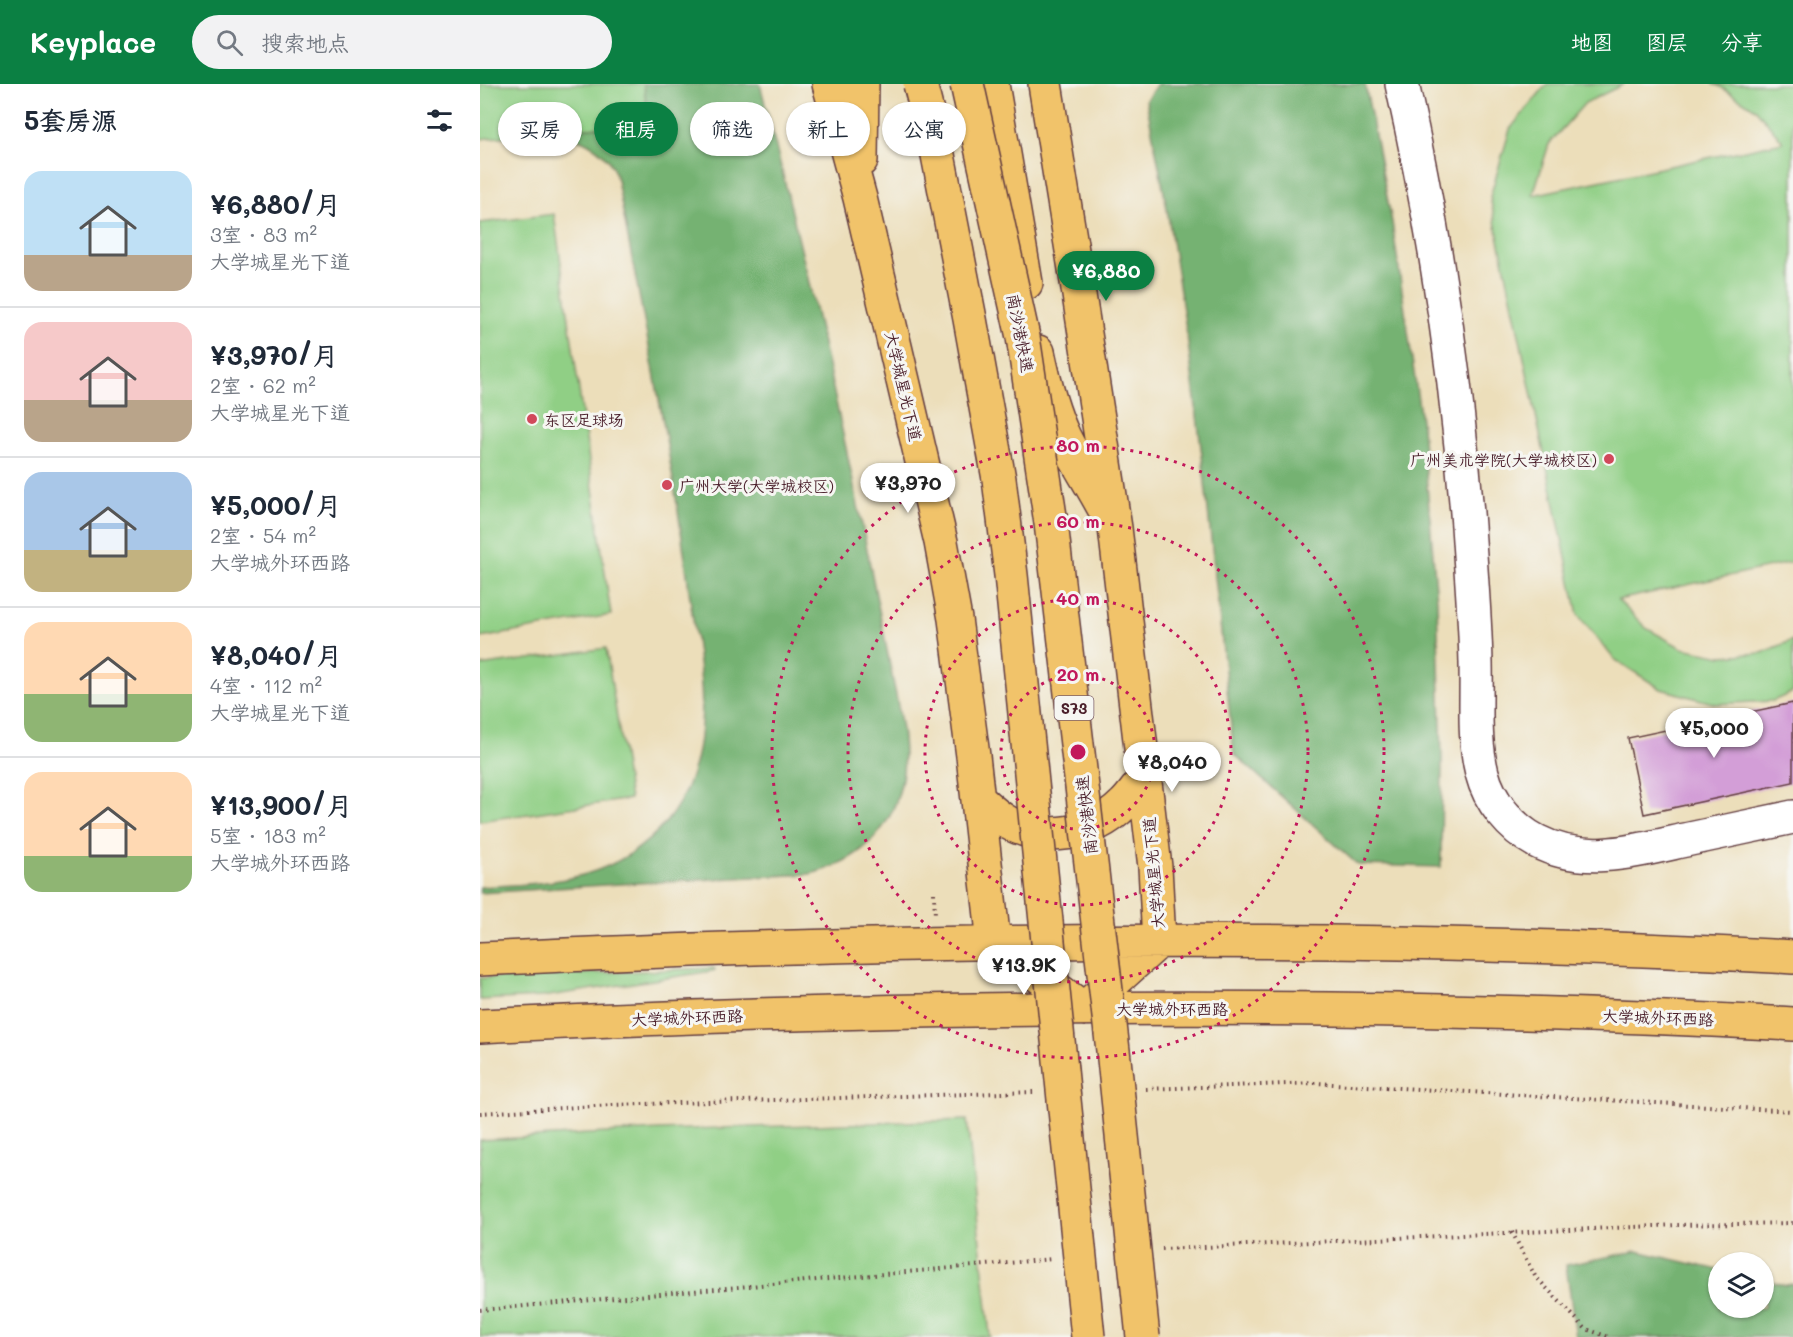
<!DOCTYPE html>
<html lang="zh">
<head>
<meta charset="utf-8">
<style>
	:root { --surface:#fff; --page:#f2f2f3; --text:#1f2937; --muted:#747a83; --line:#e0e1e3; --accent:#0b8043 }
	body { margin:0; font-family:Mali,"LXGW WenKai TC",sans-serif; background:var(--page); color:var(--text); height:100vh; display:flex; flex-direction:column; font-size:22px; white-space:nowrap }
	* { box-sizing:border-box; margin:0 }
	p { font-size:20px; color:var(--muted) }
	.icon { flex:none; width:33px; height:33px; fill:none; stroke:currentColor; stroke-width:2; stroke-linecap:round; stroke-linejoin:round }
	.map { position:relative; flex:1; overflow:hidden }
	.drawer { display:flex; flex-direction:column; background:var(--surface); width:480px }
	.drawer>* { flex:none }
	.top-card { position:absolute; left:18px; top:18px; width:570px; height:54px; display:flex; gap:12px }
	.buttons { position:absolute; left:1228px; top:1168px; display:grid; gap:12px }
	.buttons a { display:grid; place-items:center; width:66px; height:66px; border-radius:50%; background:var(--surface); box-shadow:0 2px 4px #0004; font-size:30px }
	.price { position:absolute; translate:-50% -51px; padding:0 14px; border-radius:21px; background:#fff; color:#222; font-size:20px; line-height:39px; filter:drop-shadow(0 2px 3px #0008) }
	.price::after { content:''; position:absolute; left:50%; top:36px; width:18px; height:14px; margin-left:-9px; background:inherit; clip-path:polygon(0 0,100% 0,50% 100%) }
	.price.current { background:var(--accent); color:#fff }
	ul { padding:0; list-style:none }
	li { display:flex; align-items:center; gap:18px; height:150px; padding:0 24px }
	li+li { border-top:2px solid var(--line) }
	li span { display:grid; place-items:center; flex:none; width:168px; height:120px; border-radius:18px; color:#555 }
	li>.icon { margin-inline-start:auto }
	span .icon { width:72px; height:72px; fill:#fffc; stroke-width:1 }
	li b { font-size:26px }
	h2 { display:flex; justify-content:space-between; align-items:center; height:72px; padding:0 24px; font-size:26px }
	.pill { padding:0 21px; border-radius:27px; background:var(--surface); box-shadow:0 2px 4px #0004; font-size:21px; line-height:54px }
	.pill.current { background:var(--accent); color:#fff }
	header { display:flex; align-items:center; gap:36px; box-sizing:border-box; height:84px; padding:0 30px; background:var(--accent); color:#fff }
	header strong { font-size:28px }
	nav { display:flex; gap:33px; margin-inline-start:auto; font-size:21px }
	.search { width:420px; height:54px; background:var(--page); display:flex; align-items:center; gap:15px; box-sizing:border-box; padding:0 21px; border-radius:33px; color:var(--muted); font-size:22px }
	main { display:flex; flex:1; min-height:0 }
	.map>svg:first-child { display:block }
</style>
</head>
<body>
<header>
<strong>Keyplace</strong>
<div class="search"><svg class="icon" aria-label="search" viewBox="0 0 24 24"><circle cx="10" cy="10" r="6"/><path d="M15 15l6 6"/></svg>搜索地点</div>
<nav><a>地图</a><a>图层</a><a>分享</a></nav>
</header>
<main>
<section class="drawer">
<h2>5套房源<svg class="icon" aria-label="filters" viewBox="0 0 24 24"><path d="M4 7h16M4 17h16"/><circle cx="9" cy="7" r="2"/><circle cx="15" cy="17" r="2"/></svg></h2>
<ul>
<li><span style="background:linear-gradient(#bfe0f5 70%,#b9a48a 0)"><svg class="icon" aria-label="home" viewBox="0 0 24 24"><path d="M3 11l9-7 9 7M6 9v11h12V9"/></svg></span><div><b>¥6,880/月</b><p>3室 · 83 m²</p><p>大学城星光下道</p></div></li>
<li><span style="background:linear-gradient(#f6c9c9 65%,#b9a48a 0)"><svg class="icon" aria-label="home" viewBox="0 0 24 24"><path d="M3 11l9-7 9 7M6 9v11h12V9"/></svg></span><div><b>¥3,970/月</b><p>2室 · 62 m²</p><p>大学城星光下道</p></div></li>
<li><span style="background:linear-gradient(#a9c7e8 65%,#c2b280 0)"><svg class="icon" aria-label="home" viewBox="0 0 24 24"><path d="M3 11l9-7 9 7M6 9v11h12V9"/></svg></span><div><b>¥5,000/月</b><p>2室 · 54 m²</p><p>大学城外环西路</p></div></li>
<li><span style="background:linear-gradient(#ffd9b3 60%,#8fb573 0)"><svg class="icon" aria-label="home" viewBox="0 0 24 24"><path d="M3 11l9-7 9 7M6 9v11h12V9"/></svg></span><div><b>¥8,040/月</b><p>4室 · 112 m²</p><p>大学城星光下道</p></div></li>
<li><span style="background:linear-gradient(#ffd9b3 70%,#8fb573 0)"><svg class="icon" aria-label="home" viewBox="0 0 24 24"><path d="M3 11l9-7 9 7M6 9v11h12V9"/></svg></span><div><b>¥13,900/月</b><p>5室 · 183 m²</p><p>大学城外环西路</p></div></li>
</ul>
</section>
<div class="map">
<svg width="1313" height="1253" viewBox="0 0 1313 1253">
	<rect width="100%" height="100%" fill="#f6f6f2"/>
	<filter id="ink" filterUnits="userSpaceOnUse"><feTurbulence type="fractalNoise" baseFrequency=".0167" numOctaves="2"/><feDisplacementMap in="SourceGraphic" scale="12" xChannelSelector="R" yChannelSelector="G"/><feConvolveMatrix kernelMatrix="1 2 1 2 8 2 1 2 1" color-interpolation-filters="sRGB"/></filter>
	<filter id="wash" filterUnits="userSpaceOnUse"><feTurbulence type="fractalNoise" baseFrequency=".008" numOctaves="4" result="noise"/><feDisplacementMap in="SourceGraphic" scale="24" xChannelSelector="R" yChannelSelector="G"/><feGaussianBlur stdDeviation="1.35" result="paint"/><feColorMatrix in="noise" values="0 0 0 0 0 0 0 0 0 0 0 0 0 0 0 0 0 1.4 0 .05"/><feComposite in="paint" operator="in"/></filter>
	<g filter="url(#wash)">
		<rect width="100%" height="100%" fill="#ecdeba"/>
		<path fill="#90cf85" stroke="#6d7758" stroke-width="1.5" d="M0 0H164L168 38 0 55Z
			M1067 0H1144L1105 19 1069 60 1053 111 1303 58 1276 25 1239 2 1232 0H1313V478L1138 516 1166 544 1202 564 1242 572 1282 569 1313 556V608L1293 617 1236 620 1181 605 1134 575 1098 531 1010 113 1030 45Z
			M74 130 131 531 0 554V139Z
			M126 564 150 715 0 737V582Z
			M234 884 235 886 232 887 62 913 0 916V894Z
			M487 1036 510 1253H0V1056L179 1046Z"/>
		<path fill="#74b272" stroke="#5f684e" stroke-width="1.5" d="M164 0H280C325 173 364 346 398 521 404 549 409 578 415 606 421 637 428 669 421 700 411 749 377 778 330 790L140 800 0 809V803C71 799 135 798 186 738 208 711 219 676 221 642 225 595 213 544 208 498 191 363 162 230 137 96 132 72 112 59 90 52L89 46 168 38Z
			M677 0H885L912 138 942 343 957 517 962 674 961 783 878 781 754 670 723 380 707 251 686 119 666 16Z
			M1157 1167 1239 1186V1224H1284V1196L1305 1201 1313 1200V1253H1096L1086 1181Z"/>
		<g id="blocks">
			<path fill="#d39ed7" d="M1313 619V698L1164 730 1148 654Z"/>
		</g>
	</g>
	<g filter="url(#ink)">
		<use href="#blocks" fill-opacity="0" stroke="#623c40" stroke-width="1.5"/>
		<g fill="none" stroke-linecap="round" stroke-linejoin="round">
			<g stroke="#623c40" stroke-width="36">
				<path id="minor" d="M922 0C955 146 977 293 988 442 991 488 995 533 996 579 997 615 993 654 1002 689 1009 717 1031 744 1056 757 1105 783 1159 766 1210 755 1244 748 1279 740 1313 733"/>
			</g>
			<g stroke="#623c40" stroke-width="36">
				<path id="major" d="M349 0 380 114 461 458 475 535 493 672 514 859 604 925 679 857 675 783 635 444 595 185 565 0
					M512 0 546 199
					M381 76 382 0
					M558 268C564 297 571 326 584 353 596 377 611 400 624 424
					M498 715C507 723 516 732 527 738 564 759 613 751 643 721 651 714 657 704 664 696
					M0 875C437 854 876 849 1313 873
					M0 942C437 921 876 916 1313 940"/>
			</g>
			<path stroke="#623c40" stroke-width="4" stroke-dasharray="1.5 4.5" stroke-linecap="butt" d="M454 809 455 832
				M666 1005 836 999 1313 1027
				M0 1029 132 1021 554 1008
				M1032 1148 1055 1192 1106 1245 1129 1253
				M682 1165 1197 1141 1313 1139
				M0 1226 573 1175"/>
			<use href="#minor" stroke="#fff" stroke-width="33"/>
			<use href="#major" stroke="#f1c36a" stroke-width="33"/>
			<g stroke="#623c40" stroke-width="36" stroke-linecap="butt">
				<path id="highway-bridge" d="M440 0 458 71 490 235 519 395 531 491 608 1253
					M487 0 543 253 571 439 634 975 663 1253"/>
			</g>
			<use href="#highway-bridge" stroke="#f1c36a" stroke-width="33"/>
		</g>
	</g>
	<g fill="none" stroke="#c2185b" stroke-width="3" stroke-dasharray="3 6">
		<circle cx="598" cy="668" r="77"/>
		<circle cx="598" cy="668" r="153"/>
		<circle cx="598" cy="668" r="230"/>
		<circle cx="598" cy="668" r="306"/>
	</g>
	<g fill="#d1495b" stroke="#f6f6f2" stroke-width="2">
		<circle cx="52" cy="335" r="6"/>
		<circle cx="1129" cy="375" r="6"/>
		<circle cx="187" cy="401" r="6"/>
	</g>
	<g text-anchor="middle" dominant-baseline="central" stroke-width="6" stroke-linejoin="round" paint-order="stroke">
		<rect fill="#f6f6f2" stroke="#7e6067" stroke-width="1.5" x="574.5" y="612" width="39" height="24" rx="4.5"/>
		<g font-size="15" font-weight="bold" fill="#4a1f2b">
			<text x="594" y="624">S73</text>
		</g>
		<g font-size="16" fill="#4a1f2b" stroke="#f6f6f2">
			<text transform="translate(541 249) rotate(79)">南沙港快速</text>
			<text transform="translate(424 302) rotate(77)">大学城星光下道</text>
			<text transform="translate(606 731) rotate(-97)">南沙港快速</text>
			<text transform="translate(673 789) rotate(-95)">大学城星光下道</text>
			<text x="692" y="924">大学城外环西路</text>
			<text transform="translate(207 933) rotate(-2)">大学城外环西路</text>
			<text transform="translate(1178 933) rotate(2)">大学城外环西路</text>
		</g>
		<g font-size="16" fill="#4a1f2b" stroke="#f6f6f2" text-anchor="start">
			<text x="64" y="335">东区足球场</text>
			<text x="1117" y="375" text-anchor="end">广州美术学院(大学城校区)</text>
			<text x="199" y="401">广州大学(大学城校区)</text>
		</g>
	</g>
	<circle cx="598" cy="668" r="9" fill="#c2185b" stroke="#f6f6f2" stroke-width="3"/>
	<g font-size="18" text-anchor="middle" font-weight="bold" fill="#c2185b" stroke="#f6f6f2" stroke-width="6" stroke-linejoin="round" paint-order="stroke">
		<text x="598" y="368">80 m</text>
		<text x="598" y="444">60 m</text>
		<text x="598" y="521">40 m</text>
		<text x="598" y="597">20 m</text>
	</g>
</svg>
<div class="buttons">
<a><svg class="icon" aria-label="layers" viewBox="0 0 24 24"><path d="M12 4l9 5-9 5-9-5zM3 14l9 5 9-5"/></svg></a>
</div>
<b class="price current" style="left:626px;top:218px">¥6,880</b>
<b class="price" style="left:428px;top:430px">¥3,970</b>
<b class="price" style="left:1234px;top:675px">¥5,000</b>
<b class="price" style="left:692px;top:709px">¥8,040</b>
<b class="price" style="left:544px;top:912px">¥13.9K</b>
<div class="top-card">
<a class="pill">买房</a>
<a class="pill current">租房</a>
<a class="pill">筛选</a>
<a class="pill">新上</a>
<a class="pill">公寓</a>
</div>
</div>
</main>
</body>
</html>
